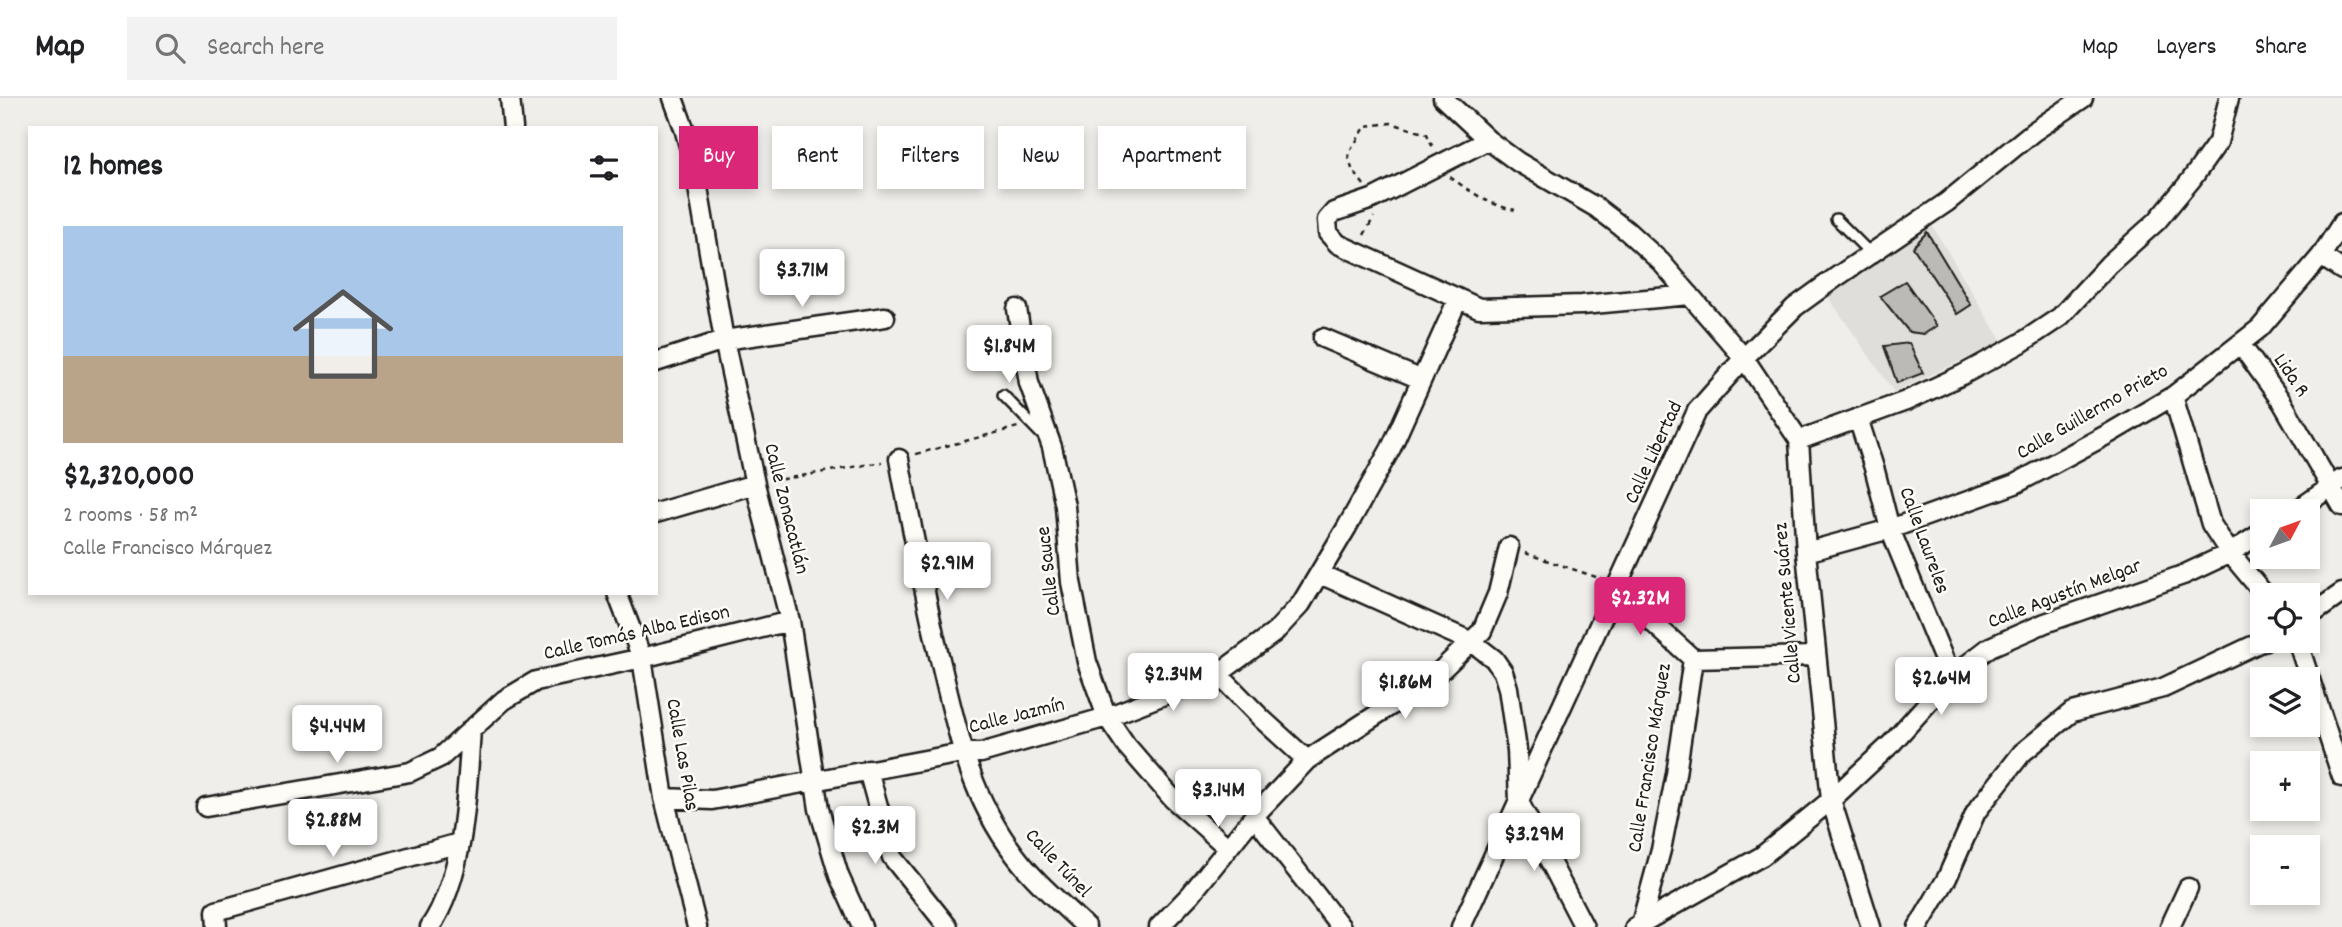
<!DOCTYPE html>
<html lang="en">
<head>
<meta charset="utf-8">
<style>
	:root { --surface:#fff; --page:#f2f2f2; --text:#202124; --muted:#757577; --line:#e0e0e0; --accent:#db2777 }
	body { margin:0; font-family:Dekko,sans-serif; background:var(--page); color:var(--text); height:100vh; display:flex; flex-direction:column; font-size:26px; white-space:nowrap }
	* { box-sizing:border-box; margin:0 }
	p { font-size:23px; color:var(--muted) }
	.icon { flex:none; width:38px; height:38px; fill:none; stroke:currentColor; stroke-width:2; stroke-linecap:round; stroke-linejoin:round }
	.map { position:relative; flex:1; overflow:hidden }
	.panel { position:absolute; left:28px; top:28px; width:630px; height:469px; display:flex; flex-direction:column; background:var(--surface); border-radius:0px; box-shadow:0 4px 10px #0003 }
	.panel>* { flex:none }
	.top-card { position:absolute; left:679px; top:28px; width:665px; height:63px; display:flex; gap:14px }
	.needle { width:46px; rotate:49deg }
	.controls { position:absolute; left:2250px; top:401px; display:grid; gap:14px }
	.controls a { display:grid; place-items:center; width:70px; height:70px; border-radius:0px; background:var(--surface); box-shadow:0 4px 10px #0003; font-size:35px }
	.price { position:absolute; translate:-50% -60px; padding:0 16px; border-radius:7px; background:#fff; color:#222; font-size:23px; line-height:46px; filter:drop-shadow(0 2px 4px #0008) }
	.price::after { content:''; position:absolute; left:50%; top:42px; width:21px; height:16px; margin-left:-10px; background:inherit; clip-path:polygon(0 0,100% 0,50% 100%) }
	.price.current { background:var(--accent); color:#fff }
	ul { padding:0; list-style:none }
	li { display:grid; align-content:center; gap:14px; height:371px; padding:0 35px }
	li+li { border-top:2px solid var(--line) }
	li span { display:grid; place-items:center; height:217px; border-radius:0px; color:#555 }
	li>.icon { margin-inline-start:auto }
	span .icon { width:126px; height:126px; fill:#fffc; stroke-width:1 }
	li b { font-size:30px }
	h2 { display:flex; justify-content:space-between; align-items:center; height:84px; padding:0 35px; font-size:30px }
	.tag { padding:0 24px; border-radius:0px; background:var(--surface); box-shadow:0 4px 10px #0003; font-size:24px; line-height:63px }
	.tag.current { background:var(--accent); color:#fff }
	header { display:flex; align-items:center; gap:42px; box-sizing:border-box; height:98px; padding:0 35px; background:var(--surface); border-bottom:2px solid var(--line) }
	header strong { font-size:33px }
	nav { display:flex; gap:38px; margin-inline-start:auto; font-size:24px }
	.search { width:490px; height:63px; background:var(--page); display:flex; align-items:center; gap:18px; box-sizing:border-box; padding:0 24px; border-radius:0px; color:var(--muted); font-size:26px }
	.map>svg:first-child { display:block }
</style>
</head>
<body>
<header>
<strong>Map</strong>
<div class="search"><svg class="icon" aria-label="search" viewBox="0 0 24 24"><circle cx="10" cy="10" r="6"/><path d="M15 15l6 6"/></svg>Search here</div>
<nav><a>Map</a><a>Layers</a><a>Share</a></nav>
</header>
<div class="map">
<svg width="2342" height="829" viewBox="0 0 2342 829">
	<rect width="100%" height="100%" fill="#f0eeea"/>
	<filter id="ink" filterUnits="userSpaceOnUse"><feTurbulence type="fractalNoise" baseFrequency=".0143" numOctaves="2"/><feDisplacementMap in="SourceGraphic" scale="14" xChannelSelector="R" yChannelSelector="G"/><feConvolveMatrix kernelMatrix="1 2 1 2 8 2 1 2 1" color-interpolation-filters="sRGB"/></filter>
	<g filter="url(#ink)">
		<path fill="#e0deda" d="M1930 124 2002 244 1894 294 1822 190Z"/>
		<path fill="#bbbab6" stroke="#1c1c1c" stroke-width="2" d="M1927 134 1971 207 1957 216 1913 149Z
			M1905 183 1937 228 1924 236 1909 234 1880 198Z
			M1909 245 1923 275 1897 285 1884 248Z"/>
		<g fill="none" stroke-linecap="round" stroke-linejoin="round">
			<g stroke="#1c1c1c" stroke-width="14">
				<path id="lane" d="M1836 121 1871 156
					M1003 297 1043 338"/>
			</g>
			<g stroke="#1c1c1c" stroke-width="23">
				<path id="street" d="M510 0 513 30
					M673 0 684 30 694 66 724 242 755 386 790 523 819 711 839 778 862 829
					M1443 0 1488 42 1518 64 1597 110 1627 133 1661 164 1744 260 1799 342 1806 454 1831 702 1871 829
					M1488 42 1372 101 1334 114 1327 122 1328 135 1338 146 1479 210 1582 207 1690 197
					M2321 158 2342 172
					M1017 211 1029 285 1052 349 1065 408 1071 484 1087 564 1107 619 1126 647 1173 701 1228 750
					M1323 240 1420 281
					M2241 247 2282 304 2342 408
					M656 264 724 242 885 219
					M2173 298 2211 426 2230 455 2265 497
					M1858 320 1875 373 1890 431 1951 579
					M1799 342 1906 303 1962 277 2021 245 2060 219 2109 166 2157 123 2191 82 2218 44 2229 0
					M899 361C912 431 925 501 942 570 958 638 971 699 1015 757 1035 784 1062 806 1086 829
					M2296 413 2342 381
					M656 415 755 386
					M1806 454 1890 431 2015 386 2110 335 2173 298 2260 230 2321 158 2342 125
					M1320 476 1472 544 1494 561 1503 574 1508 590 1517 652 1519 704 1584 829
					M1619 487 1650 522 1693 561
					M617 495 642 560 664 700 697 829
					M2308 519 2342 495
					M2297 542 2342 679
					M1693 561 1816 558
					M1218 576 1262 621 1307 662
					M868 672 892 759 948 829
					M664 700 712 702 962 655H981L1107 619 1218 576 1274 535 1301 506 1347 429 1391 350 1458 201
					M206 709 410 674 441 659 504 602 536 583 642 560 790 523
					M1254 718 1341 829
					M1641 826 1661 752 1676 676 1693 561
					M217 829 216 813 459 745
					M430 829C465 777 467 692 471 631
					M1159 829 1191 796 1254 718 1307 662 1433 580 1482 533 1498 495 1509 449
					M1461 829 1697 313 1744 260 1795 209 1835 180 1947 104 2033 34 2083 0
					M1635 829 1762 758 1831 702 1892 645 1951 579 1990 549 2045 525 2183 477 2230 455 2263 434
					M1918 829 1947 780 1976 714 2022 655 2072 614 2163 590 2265 542
					M2170 829 2188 790"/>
			</g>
			<path stroke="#1c1c1c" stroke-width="2.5" stroke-dasharray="5 5" stroke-linecap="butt" d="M1450 79C1471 94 1491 108 1515 112
				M1364 87 1352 71 1348 56 1366 28 1391 25 1427 36 1433 50
				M1364 137 1374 119
				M916 356 1018 329
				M772 383 882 364
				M1525 455 1602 481"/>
			<use href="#lane" stroke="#fdfcf7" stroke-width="9"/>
			<use href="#street" stroke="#fdfcf7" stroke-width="18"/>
		</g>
	</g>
	<g text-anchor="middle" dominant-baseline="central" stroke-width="5" stroke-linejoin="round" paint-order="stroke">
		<g font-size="21" fill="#1c1c1c" stroke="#fdfcf7">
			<text transform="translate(2290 278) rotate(56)">Lida R</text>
			<text transform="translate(2093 315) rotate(-30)">Calle Guillermo Prieto</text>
			<text transform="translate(1655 355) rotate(-65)">Calle Libertad</text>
			<text transform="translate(785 411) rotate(76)">Calle Zonacatlán</text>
			<text transform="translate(1923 443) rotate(70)">Calle Laureles</text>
			<text transform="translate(1050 473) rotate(-97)">Calle Sauce</text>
			<text transform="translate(2065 497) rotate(-21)">Calle Agustín Melgar</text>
			<text transform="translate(1789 505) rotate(-95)">Calle Vicente Suárez</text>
			<text transform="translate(637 536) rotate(-13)">Calle Tomás Alba Edison</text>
			<text transform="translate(1017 619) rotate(-14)">Calle Jazmín</text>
			<text transform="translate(681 657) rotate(80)">Calle Las Pilas</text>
			<text transform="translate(1651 660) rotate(-81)">Calle Francisco Márquez</text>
			<text transform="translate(1057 766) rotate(47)">Calle Túnel</text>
		</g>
	</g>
</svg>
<div class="controls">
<a><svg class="needle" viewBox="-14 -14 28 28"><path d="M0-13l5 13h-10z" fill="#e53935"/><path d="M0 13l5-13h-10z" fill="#757577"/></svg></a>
<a><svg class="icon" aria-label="locate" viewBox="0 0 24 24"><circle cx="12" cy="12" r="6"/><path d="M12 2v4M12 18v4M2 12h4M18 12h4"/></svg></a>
<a><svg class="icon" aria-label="layers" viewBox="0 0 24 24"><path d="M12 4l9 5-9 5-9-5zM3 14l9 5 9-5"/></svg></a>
<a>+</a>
<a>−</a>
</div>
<b class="price" style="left:802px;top:211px">$3.71M</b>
<b class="price" style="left:1009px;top:287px">$1.84M</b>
<b class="price" style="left:947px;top:504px">$2.91M</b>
<b class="price current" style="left:1640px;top:539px">$2.32M</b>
<b class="price" style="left:1173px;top:615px">$2.34M</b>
<b class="price" style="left:1941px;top:619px">$2.64M</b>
<b class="price" style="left:1405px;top:623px">$1.86M</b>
<b class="price" style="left:337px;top:667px">$4.44M</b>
<b class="price" style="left:1218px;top:731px">$3.14M</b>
<b class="price" style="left:333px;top:761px">$2.88M</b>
<b class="price" style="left:875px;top:768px">$2.3M</b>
<b class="price" style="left:1534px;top:775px">$3.29M</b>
<div class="top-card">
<a class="tag current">Buy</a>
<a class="tag">Rent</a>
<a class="tag">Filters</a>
<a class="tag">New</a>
<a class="tag">Apartment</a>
</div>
<section class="panel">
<h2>12 homes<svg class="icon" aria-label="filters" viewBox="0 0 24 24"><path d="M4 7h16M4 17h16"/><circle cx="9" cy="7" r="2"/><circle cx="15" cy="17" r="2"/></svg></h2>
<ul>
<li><span style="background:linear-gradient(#a9c7e8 60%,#b9a48a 0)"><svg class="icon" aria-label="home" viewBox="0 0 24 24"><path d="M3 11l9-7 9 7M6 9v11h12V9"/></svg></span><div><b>$2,320,000</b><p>2 rooms · 58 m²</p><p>Calle Francisco Márquez</p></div></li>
</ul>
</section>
</div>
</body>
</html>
